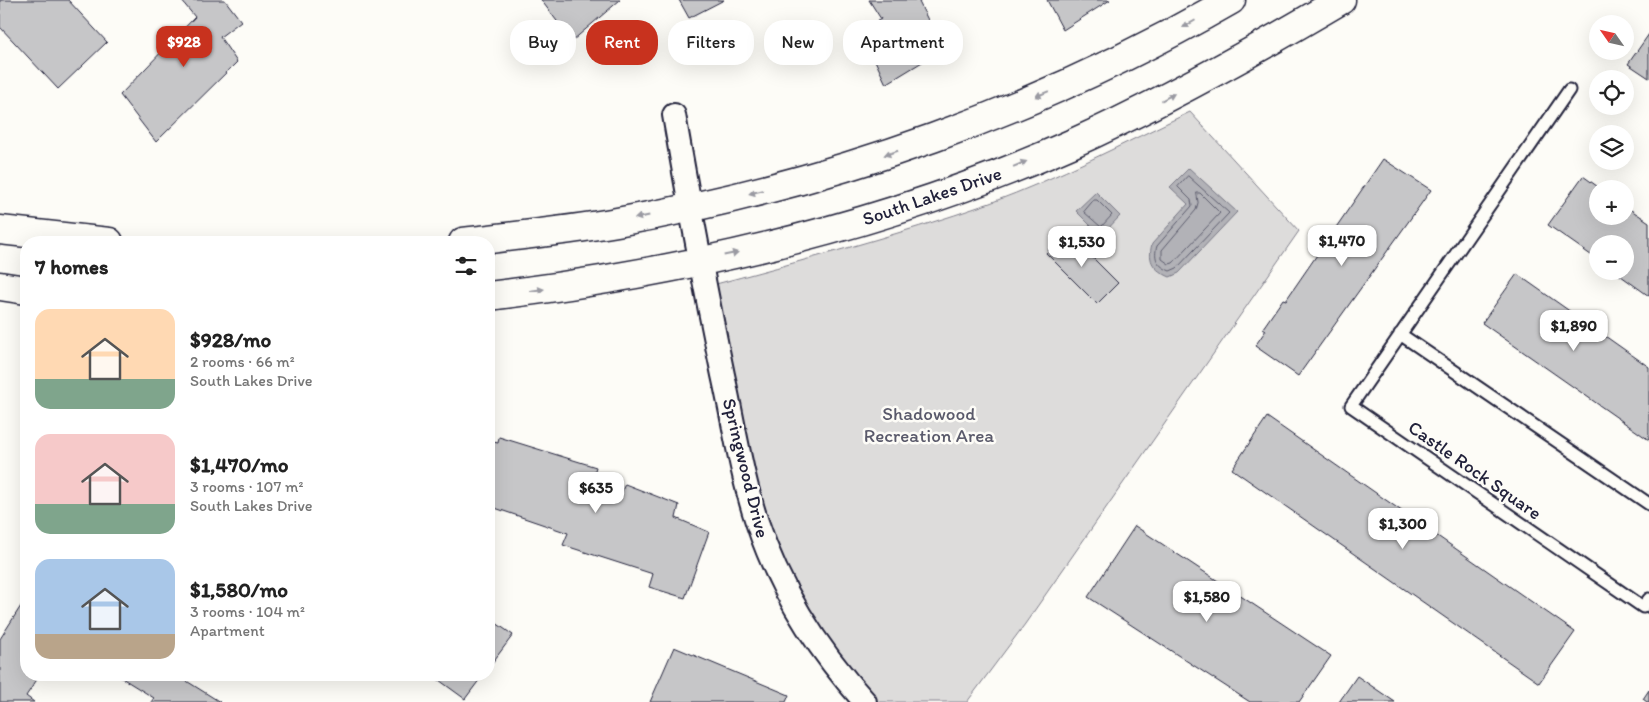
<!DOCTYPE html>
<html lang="en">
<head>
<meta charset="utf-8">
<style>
	:root { --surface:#fff; --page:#f2f2f2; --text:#222; --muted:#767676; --accent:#c8321e }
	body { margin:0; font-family:Itim,sans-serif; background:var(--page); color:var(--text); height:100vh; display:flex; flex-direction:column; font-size:19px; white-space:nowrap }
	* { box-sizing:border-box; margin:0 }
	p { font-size:16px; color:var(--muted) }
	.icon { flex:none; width:28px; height:28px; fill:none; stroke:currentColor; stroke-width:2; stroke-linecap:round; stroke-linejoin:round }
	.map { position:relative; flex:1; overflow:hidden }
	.drawer { position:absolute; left:20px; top:236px; width:475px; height:445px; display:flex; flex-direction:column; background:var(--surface); border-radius:20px; box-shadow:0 5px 20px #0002 }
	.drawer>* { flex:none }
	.hud { position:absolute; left:510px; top:20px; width:475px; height:45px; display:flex; gap:10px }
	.needle { width:32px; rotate:304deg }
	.fabs { position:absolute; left:1589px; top:15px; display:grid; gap:10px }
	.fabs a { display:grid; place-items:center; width:45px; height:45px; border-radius:50%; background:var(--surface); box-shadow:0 5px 20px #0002; font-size:25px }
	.price { position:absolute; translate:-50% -42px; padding:0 11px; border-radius:10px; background:#fff; color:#222; font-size:16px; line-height:32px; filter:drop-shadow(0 1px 2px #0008) }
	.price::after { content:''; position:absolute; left:50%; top:30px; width:15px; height:11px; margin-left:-8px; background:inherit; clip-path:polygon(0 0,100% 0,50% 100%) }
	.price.selected { background:var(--accent); color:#fff }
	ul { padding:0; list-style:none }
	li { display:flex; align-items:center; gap:15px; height:125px; padding:0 15px }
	li span { display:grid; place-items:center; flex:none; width:140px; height:100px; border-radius:15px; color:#555 }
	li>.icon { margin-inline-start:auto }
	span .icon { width:60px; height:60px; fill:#fffc; stroke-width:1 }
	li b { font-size:21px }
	h2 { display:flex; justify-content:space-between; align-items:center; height:60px; padding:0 15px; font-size:21px }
	.pill { padding:0 18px; border-radius:20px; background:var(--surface); box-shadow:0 5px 20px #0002; font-size:18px; line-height:45px }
	.pill.selected { background:var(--accent); color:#fff }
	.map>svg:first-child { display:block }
</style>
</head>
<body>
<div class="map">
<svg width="1649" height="702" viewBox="0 0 1649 702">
	<rect width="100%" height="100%" fill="#fdfcf7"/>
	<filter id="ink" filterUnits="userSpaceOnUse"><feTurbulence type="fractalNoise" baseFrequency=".02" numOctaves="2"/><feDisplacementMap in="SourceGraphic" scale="10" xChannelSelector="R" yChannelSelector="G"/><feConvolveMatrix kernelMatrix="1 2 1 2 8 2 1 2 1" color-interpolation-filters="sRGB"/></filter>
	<g filter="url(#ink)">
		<path fill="#dddcdb" stroke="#807f8b" d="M1190 112 1299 231 1025 624 967 702H865L770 558 705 287C801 261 896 236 990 203 1058 178 1124 143 1190 112Z"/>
		<path fill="#b2b2b7" stroke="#787885" d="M1189 168 1237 212 1179 273 1170 277C1154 270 1147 262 1152 244L1188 204 1170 187Z
			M1096 192 1120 216 1101 236 1076 211Z"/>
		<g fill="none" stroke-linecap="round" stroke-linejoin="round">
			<path stroke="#5c5c6d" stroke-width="1" d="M1188 176 1229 213 1177 268 1170 271C1158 266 1153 259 1157 246L1192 206 1191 200 1178 187Z
				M1197 193H1200L1220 213 1173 263 1169 264 1162 259V250L1196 210 1198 203Z
				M1094 200H1097L1112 215 1101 227 1084 212Z"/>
		</g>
		<path fill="#c6c6c8" stroke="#22223b" d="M0 0H68L107 42 58 89 0 27Z
			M181 0H225L241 21 220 37 237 62 156 142 120 95 195 17Z
			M541 0H620L572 41Z
			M679 0H724L689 18Z
			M869 0H922L919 2 929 22 923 26 937 53 886 84 872 54 879 47 868 26 881 19Z
			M1047 0H1110L1063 30Z
			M1649 34V78L1628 64Z
			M1383 159 1431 190 1298 376 1255 346 1266 330 1263 328 1283 299 1286 300Z
			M1583 176 1601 189H1598V216H1625V206L1649 222V296L1614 271H1625V244H1598V260L1548 225Z
			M1067 232 1118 283 1097 304 1046 253Z
			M1517 274 1649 367V440L1482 323Z
			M1267 417 1575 632 1539 683 1232 469Z
			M499 437 596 467 592 480 621 493 625 484 679 505 676 518 709 532 685 598 649 587 653 574 563 545 568 533 489 506V441L498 443Z
			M1135 526 1331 656 1299 702H1250L1088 597Z
			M26 598V675H40L26 696 34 702H0V639Z
			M489 618 513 635 489 667Z
			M674 647 789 695 786 702H650Z
			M117 675H177L220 702H151L154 698Z
			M432 675H483L465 699Z
			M1357 676 1395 702H1339Z
			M1649 690V702H1647L1643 699Z"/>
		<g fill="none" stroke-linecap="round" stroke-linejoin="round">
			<g stroke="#22223b" stroke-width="15">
				<path id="service" d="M1569 90 1351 406 1643 607 1649 599
					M1400 334 1649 504"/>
			</g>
			<g stroke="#22223b" stroke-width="26">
				<path id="minor" d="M674 115C689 202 705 289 723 375 734 424 741 474 757 522 779 589 818 650 865 702"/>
			</g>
			<g stroke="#22223b" stroke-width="31">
				<path id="secondary" d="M0 230 109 242
					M463 242C514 236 566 231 617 222 832 184 1042 109 1231 0
					M0 286 26 290
					M489 296C688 272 887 226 1071 144 1164 102 1253 52 1341 0"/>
			</g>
			<use href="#service" stroke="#fdfcf7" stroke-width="11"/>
			<use href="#minor" stroke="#fdfcf7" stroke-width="22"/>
			<use href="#secondary" stroke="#fdfcf7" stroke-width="28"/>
		</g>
		<defs><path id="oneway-solid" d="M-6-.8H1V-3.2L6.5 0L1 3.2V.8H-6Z" transform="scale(1.25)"/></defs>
		<g fill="#9a9aa2">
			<use href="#oneway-solid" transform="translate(1189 24) rotate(150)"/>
			<use href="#oneway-solid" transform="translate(1042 94) rotate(157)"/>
			<use href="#oneway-solid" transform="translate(1168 97) rotate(-28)"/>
			<use href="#oneway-solid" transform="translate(891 153) rotate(162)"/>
			<use href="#oneway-solid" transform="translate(1020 164) rotate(-22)"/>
			<use href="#oneway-solid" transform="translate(756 192) rotate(166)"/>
			<use href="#oneway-solid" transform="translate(642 217) rotate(168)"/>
			<use href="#oneway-solid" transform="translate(731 254) rotate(-12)"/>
			<use href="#oneway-solid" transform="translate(537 290) rotate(-7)"/>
		</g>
	</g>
	<g text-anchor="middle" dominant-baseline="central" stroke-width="5" stroke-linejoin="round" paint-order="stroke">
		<g font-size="19" fill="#22223b" stroke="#fdfcf7">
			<text transform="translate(932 196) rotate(-19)">South Lakes Drive</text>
			<text transform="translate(746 468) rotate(76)">Springwood Drive</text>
			<text transform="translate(1475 470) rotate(35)">Castle Rock Square</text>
		</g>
		<g font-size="19" fill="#5a5a6b" stroke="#fdfcf7">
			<text x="929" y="413">Shadowood<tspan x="929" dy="22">Recreation Area</tspan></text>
		</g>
	</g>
</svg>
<div class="fabs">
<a><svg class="needle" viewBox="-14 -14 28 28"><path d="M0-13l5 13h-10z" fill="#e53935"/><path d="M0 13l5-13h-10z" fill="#767676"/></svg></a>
<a><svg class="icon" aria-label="locate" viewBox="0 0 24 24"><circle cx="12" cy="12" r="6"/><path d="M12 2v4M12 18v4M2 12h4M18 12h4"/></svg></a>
<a><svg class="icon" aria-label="layers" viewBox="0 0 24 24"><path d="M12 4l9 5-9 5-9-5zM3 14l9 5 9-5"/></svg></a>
<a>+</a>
<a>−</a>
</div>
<b class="price selected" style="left:184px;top:68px">$928</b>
<b class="price" style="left:1342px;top:267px">$1,470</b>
<b class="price" style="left:1082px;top:268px">$1,530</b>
<b class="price" style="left:1574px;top:352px">$1,890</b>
<b class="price" style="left:596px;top:514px">$635</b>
<b class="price" style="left:1403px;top:550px">$1,300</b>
<b class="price" style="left:1207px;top:623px">$1,580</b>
<div class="hud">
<a class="pill">Buy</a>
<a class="pill selected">Rent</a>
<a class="pill">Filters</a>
<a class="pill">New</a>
<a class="pill">Apartment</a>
</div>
<section class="drawer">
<h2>7 homes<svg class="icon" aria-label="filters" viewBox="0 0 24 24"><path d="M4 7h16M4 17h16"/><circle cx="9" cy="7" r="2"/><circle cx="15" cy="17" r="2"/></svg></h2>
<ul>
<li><span style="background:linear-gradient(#ffd9b3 70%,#7fa58c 0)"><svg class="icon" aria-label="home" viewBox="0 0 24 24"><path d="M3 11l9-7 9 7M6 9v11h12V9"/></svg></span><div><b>$928/mo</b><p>2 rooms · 66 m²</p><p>South Lakes Drive</p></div></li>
<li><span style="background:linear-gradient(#f6c9c9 70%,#7fa58c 0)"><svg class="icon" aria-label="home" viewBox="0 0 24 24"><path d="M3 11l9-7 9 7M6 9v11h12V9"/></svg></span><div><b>$1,470/mo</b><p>3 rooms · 107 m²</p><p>South Lakes Drive</p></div></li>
<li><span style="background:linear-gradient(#a9c7e8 75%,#b9a48a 0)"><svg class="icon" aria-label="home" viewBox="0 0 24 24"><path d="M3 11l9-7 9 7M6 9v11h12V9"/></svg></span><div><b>$1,580/mo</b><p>3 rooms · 104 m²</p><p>Apartment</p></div></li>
</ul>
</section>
</div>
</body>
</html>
